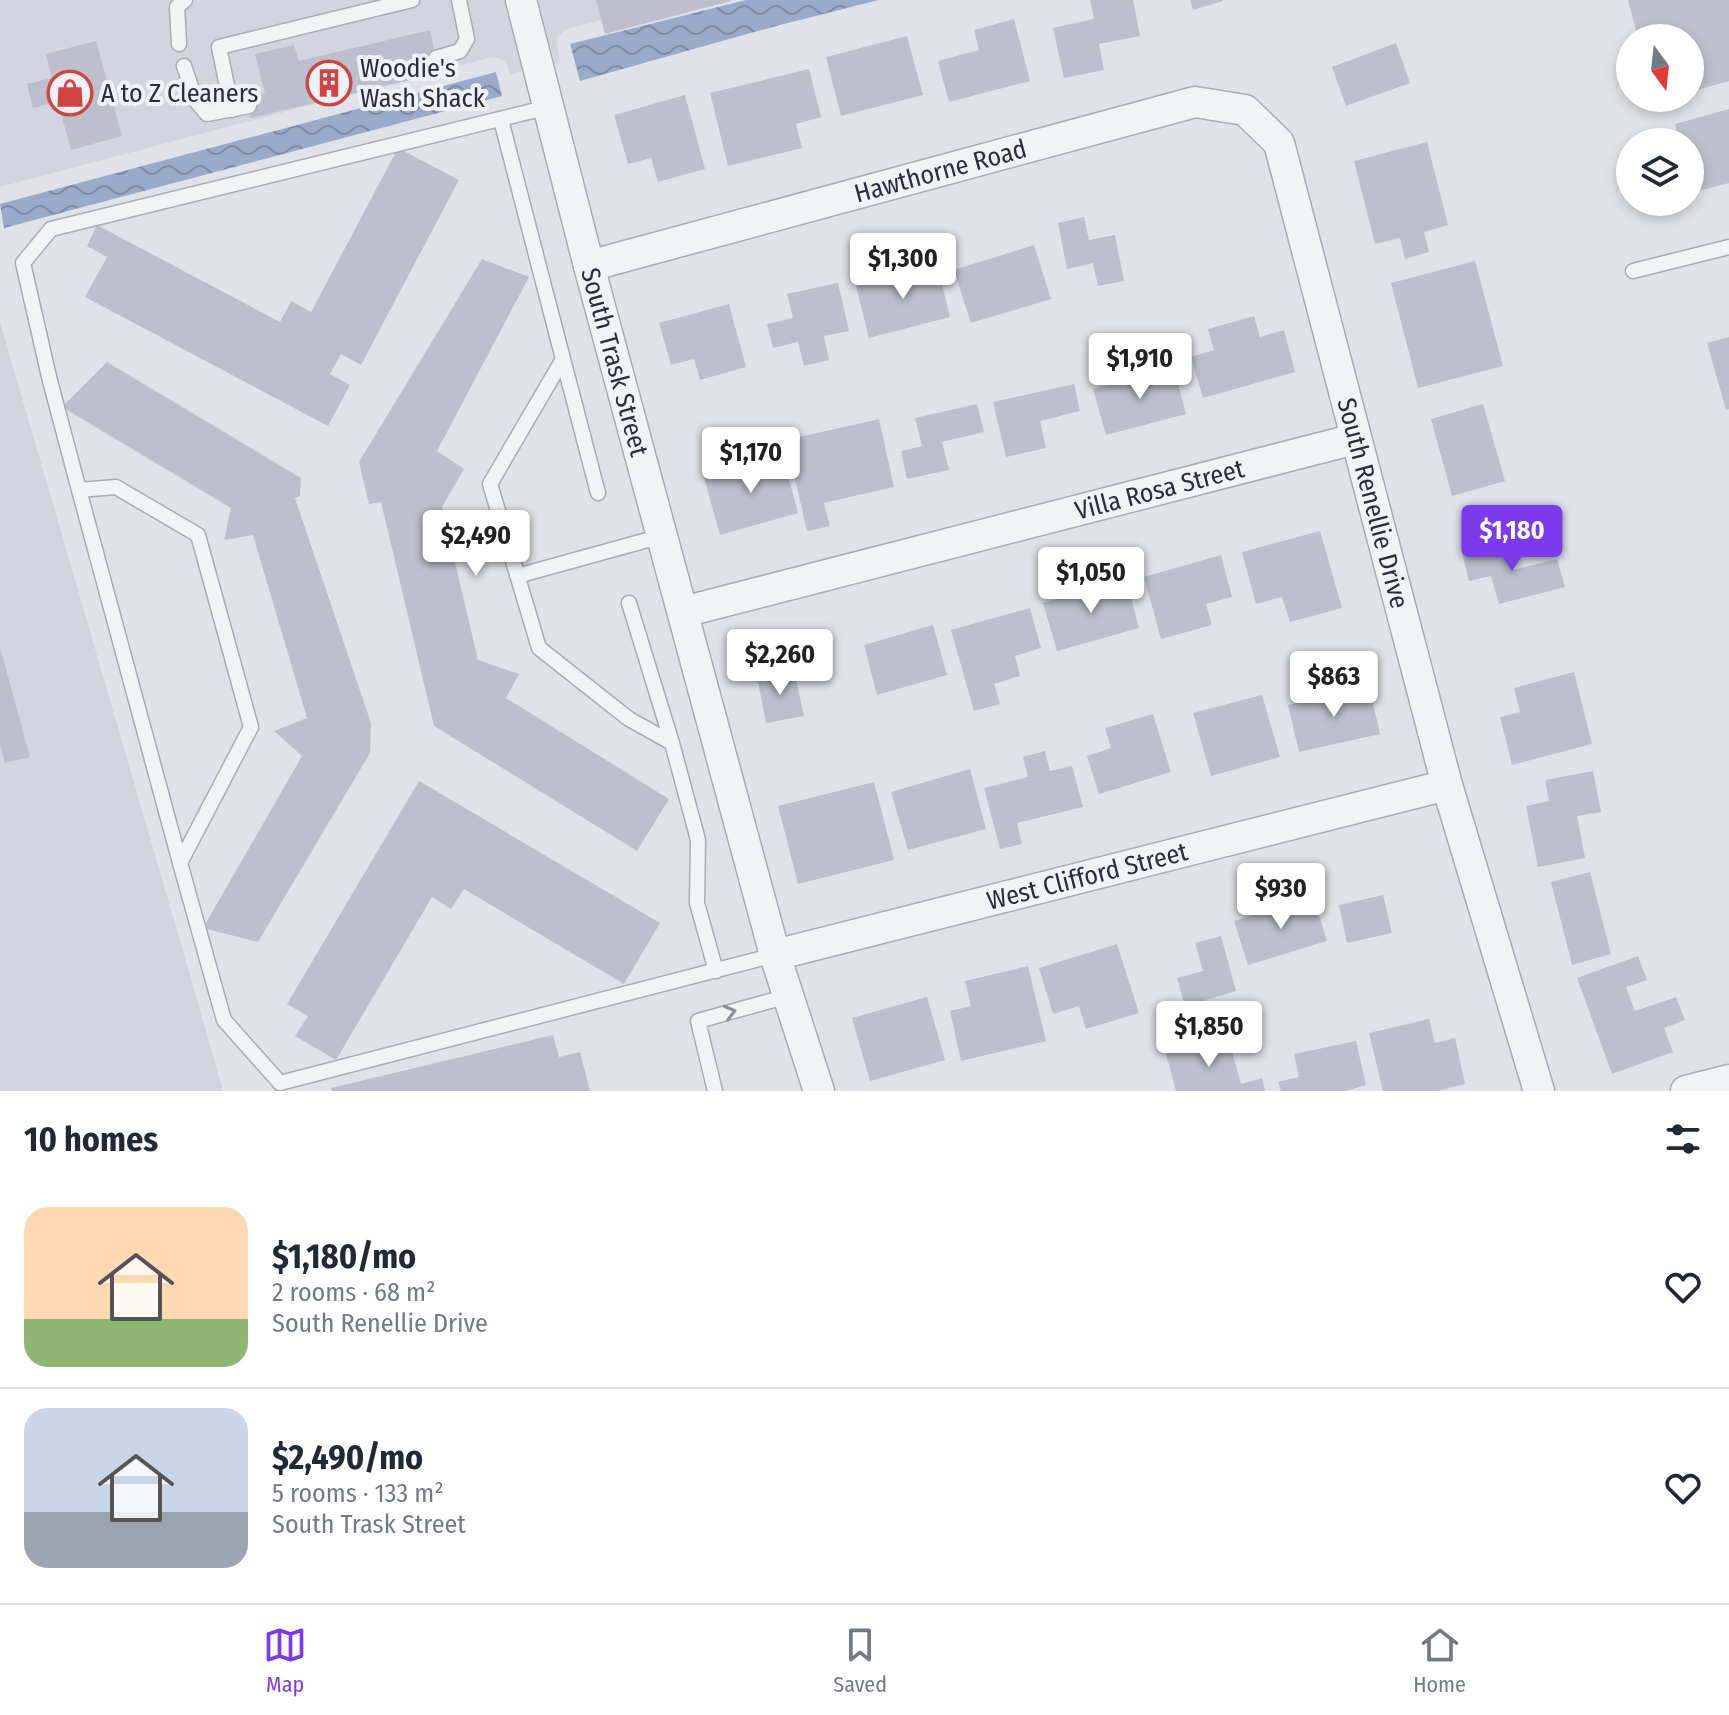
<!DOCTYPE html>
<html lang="en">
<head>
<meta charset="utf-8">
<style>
	:root { --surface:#fff; --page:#f6f6f7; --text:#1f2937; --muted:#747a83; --line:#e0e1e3; --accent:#7c3aed }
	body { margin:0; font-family:"Fira Sans Condensed",sans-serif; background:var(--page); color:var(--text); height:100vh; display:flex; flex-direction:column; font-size:30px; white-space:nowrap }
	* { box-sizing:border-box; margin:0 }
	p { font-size:26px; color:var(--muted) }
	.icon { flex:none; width:44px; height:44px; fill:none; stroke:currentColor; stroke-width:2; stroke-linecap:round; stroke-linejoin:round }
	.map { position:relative; height:1091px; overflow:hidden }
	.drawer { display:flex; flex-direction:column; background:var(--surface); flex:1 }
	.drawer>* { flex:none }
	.needle { width:52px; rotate:165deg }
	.controls { position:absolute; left:1616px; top:24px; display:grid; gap:16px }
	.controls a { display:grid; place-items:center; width:88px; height:88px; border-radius:50%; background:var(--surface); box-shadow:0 4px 12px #0003; font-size:40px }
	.price { position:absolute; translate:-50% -68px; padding:0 18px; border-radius:8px; background:#fff; color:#222; font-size:26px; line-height:52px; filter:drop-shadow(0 2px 4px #0008) }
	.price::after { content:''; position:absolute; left:50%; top:48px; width:24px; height:18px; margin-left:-12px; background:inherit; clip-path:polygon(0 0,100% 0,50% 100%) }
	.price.on { background:var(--accent); color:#fff }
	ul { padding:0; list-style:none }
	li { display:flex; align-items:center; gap:24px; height:200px; padding:0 24px }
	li+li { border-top:2px solid var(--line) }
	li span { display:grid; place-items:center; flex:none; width:224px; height:160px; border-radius:24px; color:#555 }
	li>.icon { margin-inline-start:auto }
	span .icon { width:96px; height:96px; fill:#fffc; stroke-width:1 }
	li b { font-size:34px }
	h2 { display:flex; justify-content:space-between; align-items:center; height:96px; padding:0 24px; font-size:34px }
	.menu { display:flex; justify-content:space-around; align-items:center; height:112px; border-top:2px solid var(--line); background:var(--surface); font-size:22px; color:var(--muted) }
	.menu a { display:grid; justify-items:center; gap:4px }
	.menu .on { color:var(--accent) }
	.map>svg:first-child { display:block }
</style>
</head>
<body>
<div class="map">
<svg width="1729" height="1091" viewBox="0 0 1729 1091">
	<defs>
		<pattern id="water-waves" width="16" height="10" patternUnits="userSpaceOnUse" patternTransform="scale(2)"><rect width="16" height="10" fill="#9aaac9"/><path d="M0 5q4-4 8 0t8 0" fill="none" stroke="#7e8ba5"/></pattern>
	</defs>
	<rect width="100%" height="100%" fill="#e0e2e9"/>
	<path fill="#d2d4de" d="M3 0H504L523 71 511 75 505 60 492 57 0 187V1Z
		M538 0H683L566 29 556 38 560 63 555 64Z
		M0 322 183 951 223 1091H0Z"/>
	<path fill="url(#water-waves)" d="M746 0H879L776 26 580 81 570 44Z
		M496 72 502 96 4 228 0 204Z"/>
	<path fill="#bdc0cc" d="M596 0H731V1L605 34Z
		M1090 0H1133L1140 36 1099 44 1104 70 1064 78 1053 28 1094 19Z
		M1190 0H1223V1L1193 10Z
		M1628 0H1729V81L1690 92V38H1638Z
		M1014 19 1030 81 949 102 938 61 979 50 974 30Z
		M430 30 440 73 251 118 247 98 265 94 255 54 294 45 299 61Z
		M907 36 923 95 841 116 826 57Z
		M96 41 122 136 71 150 58 102 33 108 27 84 52 78 46 54Z
		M1396 43 1410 83 1346 106 1332 67Z
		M809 69 821 117 796 124 802 148 728 166 710 93Z
		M685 95 705 169 658 182 651 158 628 164 614 115Z
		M1729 109V183L1690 193V142H1680L1675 124Z
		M1427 142 1448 225 1424 232 1429 252 1405 259 1400 238 1375 244 1354 161Z
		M398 148 459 180 361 365 341 354 330 374 350 385 328 426 85 297 107 257 87 246 97 225 280 322 291 301 311 312Z
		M1084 217 1089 240 1115 235 1124 281 1098 286 1093 263 1067 269 1058 223Z
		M1034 245 1051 299 971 323 954 270Z
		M482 259 529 277 437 451 464 469 442 507 478 660 519 674 506 698 669 799 637 851 434 726 381 502 369 504 359 462Z
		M1475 261 1503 366 1418 388 1391 283Z
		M937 264 950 317 869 338 856 286Z
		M838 283 849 331 824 336 829 360 804 366 798 342 773 348 767 324 793 318 787 294Z
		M729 304 746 367 700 380 694 359 671 365 659 323Z
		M1254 316 1260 337 1284 330 1295 372 1203 398 1191 357 1214 350 1208 329Z
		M1729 337V409L1726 410 1707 343Z
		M107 362 301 478 300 496 295 498 371 723 370 753 258 942 203 928 302 756 274 731 307 718 253 535 224 540 231 508 62 407Z
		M1174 368 1186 414 1106 435 1093 389Z
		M1074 384 1080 411 1040 421 1046 448 1006 457 993 402Z
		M977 404 984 432 942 442 949 470 907 479 901 451 922 446 915 418Z
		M1483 404 1505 481 1452 496 1431 419Z
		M879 419 894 487 824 503 830 526 807 531 786 440Z
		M783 456 798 513 720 535 704 478Z
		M1320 531 1342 608 1290 622 1282 597 1256 604 1242 552Z
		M1507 541 1513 570 1557 559 1565 587 1499 604 1491 576 1469 581 1462 553Z
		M1221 555 1232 597 1206 604 1212 625 1161 639 1144 577Z
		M1126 579 1139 628 1057 651 1043 603Z
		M1030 608 1041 648 1015 656 1020 676 994 684 1000 704 974 711 951 630Z
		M933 625 947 675 877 695 864 645Z
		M0 647 30 757 5 763 0 745Z
		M794 670 804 716 766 723 757 677Z
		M1574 672 1592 744 1512 765 1500 717 1520 712 1514 688Z
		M1369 686 1380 734 1299 752 1288 705Z
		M1262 695 1280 757 1211 776 1193 713Z
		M1153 714 1171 772 1099 794 1087 756 1111 748 1105 728Z
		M1045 751 1050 771 1072 766 1083 807 1017 823 1022 844 1000 849 984 788 1028 777 1023 757Z
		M970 769 986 829 908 850 891 792Z
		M1593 771 1601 812 1577 816 1585 858 1538 867 1526 806 1549 801 1545 780Z
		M419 781 660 923 624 984 464 889 451 909 432 897 336 1060 295 1036 308 1016 287 1004Z
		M874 782 894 860 798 884 778 806Z
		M1590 872 1611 954 1572 965 1551 882Z
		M1383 895 1392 933 1347 943 1339 905Z
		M1313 896 1327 941 1248 965 1234 921Z
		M1221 936 1236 991 1185 1006 1177 978 1203 971 1195 943Z
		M1117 944 1139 1013 1086 1029 1079 1006 1053 1014 1039 968Z
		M1638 956 1647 980 1626 987 1635 1011 1676 997 1685 1020 1664 1028 1673 1052 1612 1074 1577 978Z
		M1028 966 1046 1041 961 1061 950 1011 971 1006 965 981Z
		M927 997 945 1060 870 1081 852 1018Z
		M1429 1019 1435 1043 1455 1038 1465 1084 1437 1091H1383L1369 1033Z
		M553 1035 559 1057 580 1052 590 1091H332L331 1088Z
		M1228 1037 1241 1084 1262 1078 1265 1091H1176L1166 1054Z
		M1356 1041 1366 1085 1346 1091H1281L1278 1082 1299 1077 1294 1054Z"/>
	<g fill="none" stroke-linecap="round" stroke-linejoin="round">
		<g stroke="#a9acb6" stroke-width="17">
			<path id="lane" d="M179 44 177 7 185 0
				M436 58 460 51 467 39 459 0
				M184 66 196 101 207 114 249 106
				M549 107 51 229 23 263 50 381 79 490 116 487 198 535 251 727 180 863 224 1020 280 1083 775 955
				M232 110 219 47 412 0
				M501 120 563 359 490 484 539 648 629 719 672 743 698 840 697 903 716 971
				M1633 271 1729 247
				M563 359 598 493
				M79 490 180 863
				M517 576 662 536
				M629 603 672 743
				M715 1091 698 1021 788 996"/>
		</g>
		<g stroke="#a9acb6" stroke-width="33">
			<g id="street">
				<path id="s1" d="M521 0 589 266 775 955 819 1091"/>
				<path id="s2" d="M589 266 1195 102 1245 110 1279 143 1447 785 1539 1091"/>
				<path id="s3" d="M683 612 1355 439"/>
				<path id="s4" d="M775 955 1447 785"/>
				<path d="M1686 1091 1729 1080"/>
			</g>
		</g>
		<use href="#lane" stroke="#f2f3f7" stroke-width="14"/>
		<use href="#street" stroke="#f2f3f7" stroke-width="30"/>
	</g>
	<defs><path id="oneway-chevron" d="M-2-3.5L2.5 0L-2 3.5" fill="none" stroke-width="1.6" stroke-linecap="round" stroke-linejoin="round" transform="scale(2)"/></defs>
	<use stroke="#8d909c" href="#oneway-chevron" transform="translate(730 1012) rotate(-15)"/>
	<defs>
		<g id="building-ring" transform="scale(2.3)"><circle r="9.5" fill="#eff1f6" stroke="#cf4543" stroke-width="1.5"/><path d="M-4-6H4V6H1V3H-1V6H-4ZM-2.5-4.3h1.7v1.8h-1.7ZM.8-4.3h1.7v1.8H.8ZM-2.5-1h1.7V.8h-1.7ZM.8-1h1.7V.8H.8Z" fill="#cf4543"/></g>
		<g id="shop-ring" transform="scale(2.3)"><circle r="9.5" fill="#eff1f6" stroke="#cf4543" stroke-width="1.5"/><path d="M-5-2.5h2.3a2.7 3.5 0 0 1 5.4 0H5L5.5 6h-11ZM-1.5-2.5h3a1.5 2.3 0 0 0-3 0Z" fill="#cf4543"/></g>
	</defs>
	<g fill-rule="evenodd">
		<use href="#building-ring" x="329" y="83"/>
		<use href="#shop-ring" x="70" y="93"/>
	</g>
	<g text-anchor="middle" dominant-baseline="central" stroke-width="8" stroke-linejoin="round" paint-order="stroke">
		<g font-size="26" fill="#282d40" stroke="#eff1f6" text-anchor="start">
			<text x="360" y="68">Woodie's<tspan x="360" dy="30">Wash Shack</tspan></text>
			<text x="101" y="93">A to Z Cleaners</text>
		</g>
		<g font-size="26" fill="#282d40" stroke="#eff1f6">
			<text stroke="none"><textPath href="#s2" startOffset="364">Hawthorne Road</textPath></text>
			<text stroke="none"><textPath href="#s1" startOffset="374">South Trask Street</textPath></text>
			<text stroke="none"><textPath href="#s3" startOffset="492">Villa Rosa Street</textPath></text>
			<text stroke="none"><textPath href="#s2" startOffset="1098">South Renellie Drive</textPath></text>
			<text stroke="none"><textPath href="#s4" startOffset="322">West Clifford Street</textPath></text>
		</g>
	</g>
</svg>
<div class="controls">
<a><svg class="needle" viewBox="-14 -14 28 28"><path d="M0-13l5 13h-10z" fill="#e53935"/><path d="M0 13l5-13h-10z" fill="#747a83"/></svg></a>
<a><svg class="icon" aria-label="layers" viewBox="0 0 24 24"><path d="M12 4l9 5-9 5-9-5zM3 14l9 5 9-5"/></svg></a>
</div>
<b class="price" style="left:903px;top:301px">$1,300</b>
<b class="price" style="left:1140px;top:401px">$1,910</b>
<b class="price" style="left:751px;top:495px">$1,170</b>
<b class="price on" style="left:1512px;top:573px">$1,180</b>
<b class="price" style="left:476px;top:578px">$2,490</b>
<b class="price" style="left:1091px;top:615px">$1,050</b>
<b class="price" style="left:780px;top:697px">$2,260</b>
<b class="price" style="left:1334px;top:719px">$863</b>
<b class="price" style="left:1281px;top:931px">$930</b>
<b class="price" style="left:1209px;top:1069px">$1,850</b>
</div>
<section class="drawer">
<h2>10 homes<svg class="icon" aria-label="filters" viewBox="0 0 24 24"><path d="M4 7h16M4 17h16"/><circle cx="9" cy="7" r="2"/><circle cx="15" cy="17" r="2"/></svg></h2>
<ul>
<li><span style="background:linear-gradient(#ffd9b3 70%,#8fb573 0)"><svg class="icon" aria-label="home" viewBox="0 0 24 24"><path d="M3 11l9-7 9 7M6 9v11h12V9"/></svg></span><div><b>$1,180/mo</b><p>2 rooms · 68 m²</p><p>South Renellie Drive</p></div><svg class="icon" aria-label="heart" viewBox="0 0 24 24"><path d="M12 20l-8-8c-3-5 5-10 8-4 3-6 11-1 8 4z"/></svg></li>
<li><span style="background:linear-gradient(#c9d6e8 65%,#9aa5b1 0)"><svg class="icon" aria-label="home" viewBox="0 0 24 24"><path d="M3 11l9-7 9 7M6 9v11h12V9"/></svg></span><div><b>$2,490/mo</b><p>5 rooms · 133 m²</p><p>South Trask Street</p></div><svg class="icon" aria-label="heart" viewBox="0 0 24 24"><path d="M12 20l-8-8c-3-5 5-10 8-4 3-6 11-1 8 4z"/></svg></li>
</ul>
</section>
<nav class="menu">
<a class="on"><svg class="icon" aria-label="map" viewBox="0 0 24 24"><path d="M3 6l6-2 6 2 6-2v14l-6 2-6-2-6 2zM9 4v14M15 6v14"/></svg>Map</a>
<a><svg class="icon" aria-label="saved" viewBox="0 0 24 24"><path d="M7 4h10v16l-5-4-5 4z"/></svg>Saved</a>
<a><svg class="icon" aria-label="home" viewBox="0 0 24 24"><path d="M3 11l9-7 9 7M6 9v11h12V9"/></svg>Home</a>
</nav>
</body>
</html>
